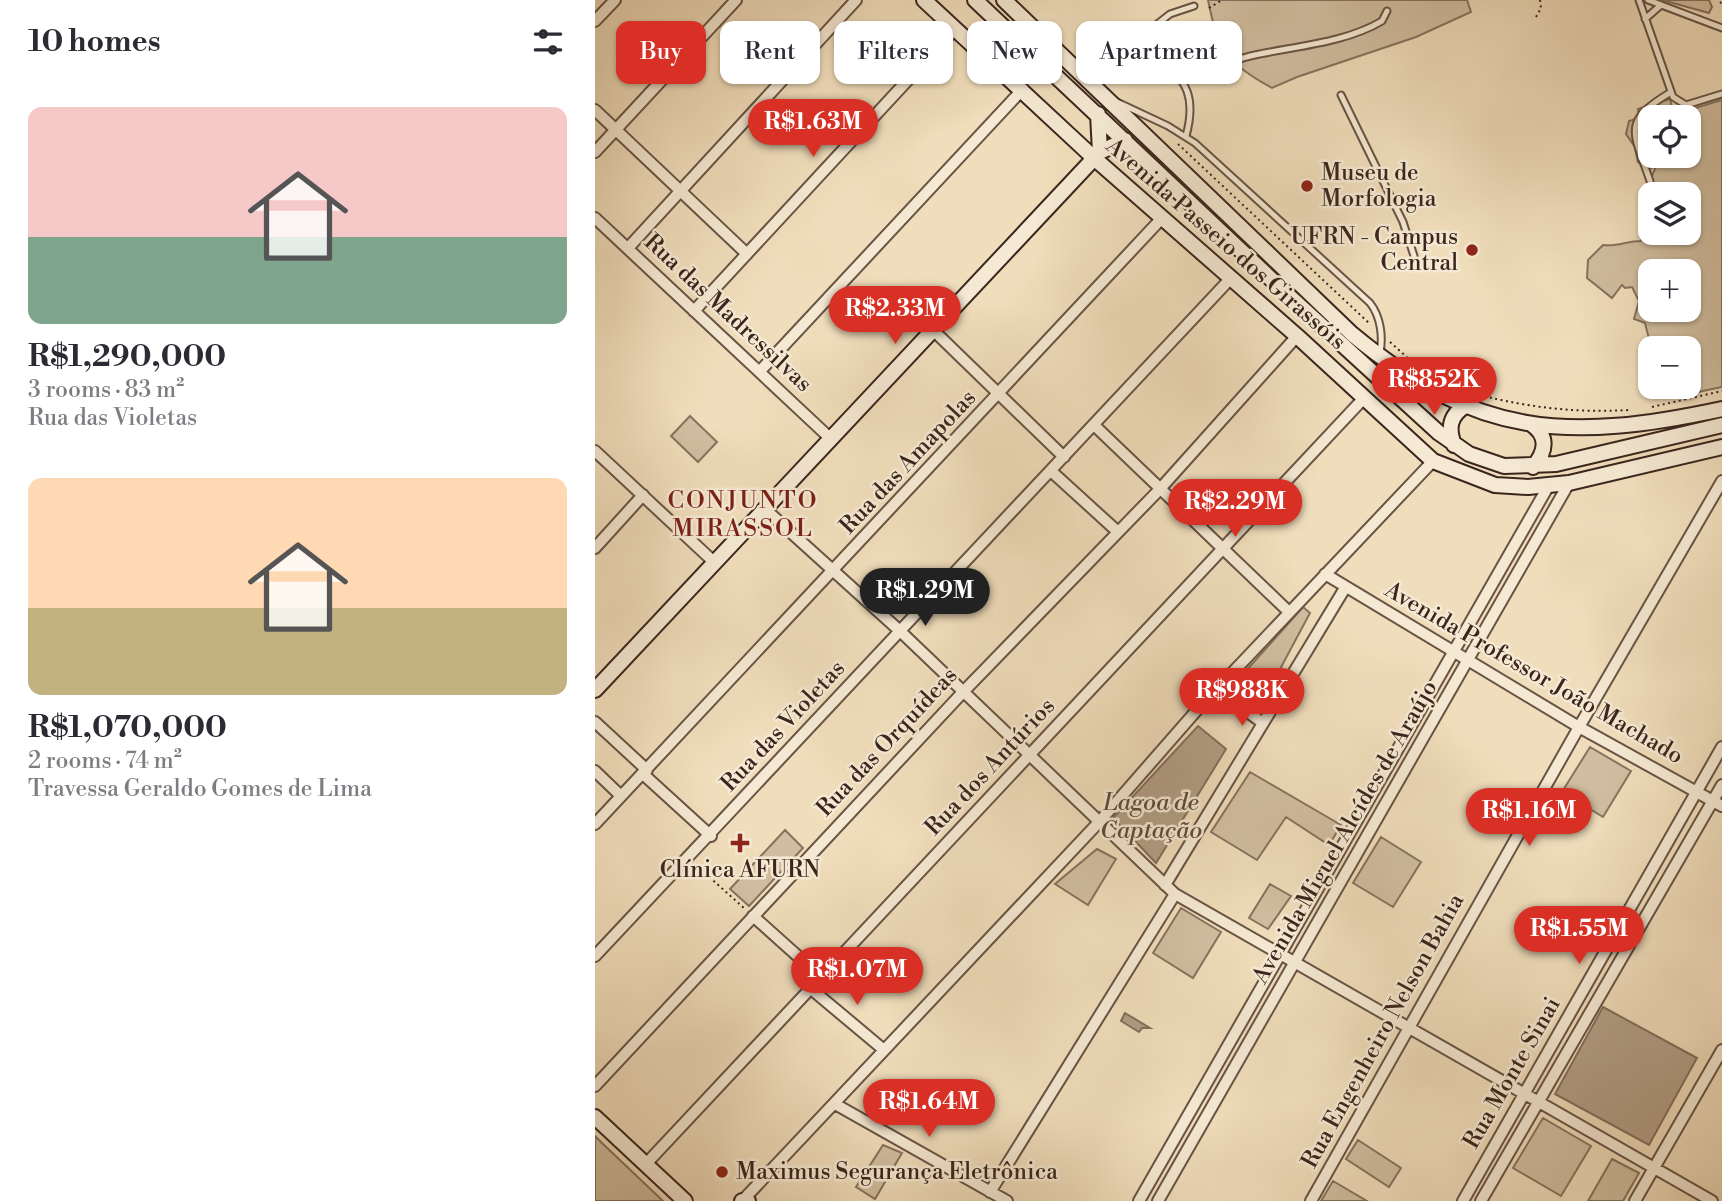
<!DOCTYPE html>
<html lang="en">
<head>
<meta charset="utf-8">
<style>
	:root { --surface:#fff; --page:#f2f2f3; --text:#2b2b33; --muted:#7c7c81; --accent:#d93025 }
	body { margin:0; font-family:"Libre Bodoni",serif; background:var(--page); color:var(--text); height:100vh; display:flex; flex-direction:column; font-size:26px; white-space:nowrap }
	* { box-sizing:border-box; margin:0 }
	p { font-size:23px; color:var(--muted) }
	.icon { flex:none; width:38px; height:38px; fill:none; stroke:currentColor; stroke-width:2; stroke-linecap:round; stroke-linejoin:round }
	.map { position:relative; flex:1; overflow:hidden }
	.sheet { display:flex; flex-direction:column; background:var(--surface); width:595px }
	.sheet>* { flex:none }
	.banner { position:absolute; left:21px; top:21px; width:665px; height:63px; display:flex; gap:14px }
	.fabs { position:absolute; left:1043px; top:105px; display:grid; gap:14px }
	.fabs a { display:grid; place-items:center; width:63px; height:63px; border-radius:14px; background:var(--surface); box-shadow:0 2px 5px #0004; font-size:35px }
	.price { position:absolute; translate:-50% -60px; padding:0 16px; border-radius:24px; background:var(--accent); color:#fff; font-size:23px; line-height:46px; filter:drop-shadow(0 2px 4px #0008) }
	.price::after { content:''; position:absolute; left:50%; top:42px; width:21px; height:16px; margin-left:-10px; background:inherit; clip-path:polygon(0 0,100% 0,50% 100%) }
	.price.current { background:#222; color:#fff }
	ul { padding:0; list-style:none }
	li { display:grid; align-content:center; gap:14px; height:371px; padding:0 28px }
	li span { display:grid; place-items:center; height:217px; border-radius:14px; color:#555 }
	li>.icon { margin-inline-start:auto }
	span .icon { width:126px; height:126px; fill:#fffc; stroke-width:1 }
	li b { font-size:30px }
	h2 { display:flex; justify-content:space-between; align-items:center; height:84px; padding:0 28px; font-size:30px }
	.chip { padding:0 24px; border-radius:14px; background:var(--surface); box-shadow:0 2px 5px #0004; font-size:24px; line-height:63px }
	.chip.current { background:var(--accent); color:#fff }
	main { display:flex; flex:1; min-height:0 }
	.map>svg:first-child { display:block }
</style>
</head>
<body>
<main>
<section class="sheet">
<h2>10 homes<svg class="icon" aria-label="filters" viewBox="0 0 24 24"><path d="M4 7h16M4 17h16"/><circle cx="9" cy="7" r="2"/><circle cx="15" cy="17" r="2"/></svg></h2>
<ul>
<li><span style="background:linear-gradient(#f6c9c9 60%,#7fa58c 0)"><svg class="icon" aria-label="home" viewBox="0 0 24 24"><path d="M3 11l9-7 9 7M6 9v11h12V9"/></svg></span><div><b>R$1,290,000</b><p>3 rooms · 83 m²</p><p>Rua das Violetas</p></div></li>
<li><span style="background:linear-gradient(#ffd9b3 60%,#c2b280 0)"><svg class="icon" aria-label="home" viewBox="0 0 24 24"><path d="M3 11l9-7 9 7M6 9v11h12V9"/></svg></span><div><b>R$1,070,000</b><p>2 rooms · 74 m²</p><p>Travessa Geraldo Gomes de Lima</p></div></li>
</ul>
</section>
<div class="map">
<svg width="1127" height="1201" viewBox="0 0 1127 1201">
	<rect width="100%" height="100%" fill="#f0ddbb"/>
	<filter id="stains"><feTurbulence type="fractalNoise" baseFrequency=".00286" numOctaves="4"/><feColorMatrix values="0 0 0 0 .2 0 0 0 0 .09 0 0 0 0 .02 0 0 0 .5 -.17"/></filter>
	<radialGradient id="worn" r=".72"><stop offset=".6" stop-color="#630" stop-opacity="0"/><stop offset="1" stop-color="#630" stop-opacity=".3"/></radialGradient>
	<path fill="#d1bea0" stroke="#86725e" stroke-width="2" fill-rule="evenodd" d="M613 0H872L876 12 821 37 702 77 677 88C632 63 623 50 613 0Z
		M1067 0H1114L1117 7 1114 13Z
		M1075 99 1077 107 1096 113 1100 108 1127 100V387L1079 397 1077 387H1094V348H1061L1055 343 1050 323 1039 319 1044 301 1037 287 1030 288 1027 285 1017 298 992 278 993 260 1008 245C1022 247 1032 241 1046 241V232L1055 219V233H1094V194H1067L1069 189 1051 191 1061 166 1053 169 1043 162 1040 147 1031 134 1034 121 1044 118 1043 109ZM1055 117H1094V156H1055ZM1055 271H1094V310H1055Z
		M95 416 122 442 103 462 76 436Z
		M708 607 715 613 668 701 645 703 632 692Z
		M995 747 1036 771 1008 817 967 792Z
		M655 772 746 825 734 845 691 817 662 860 616 832Z
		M190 830 208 848 154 906 135 889Z
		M786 837 826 862 798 907 758 883Z
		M502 849 521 859 493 905 460 884Z
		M675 884 696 896 673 929 654 918Z
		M586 908 626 932 598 978 558 953Z
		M948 1118 996 1146 966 1196 918 1168Z
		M0 1136 8 1144 68 1201H0Z
		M763 1140 806 1168 794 1187 751 1159Z
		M288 1145 307 1153 280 1199 261 1187Z
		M1017 1159 1044 1173 1028 1201H993Z
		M738 1181 772 1201H726Z"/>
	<path fill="#b29e85" stroke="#826e5b" stroke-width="2" d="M603 726 631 749 561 863 518 818Z
		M1008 1007 1102 1058 1054 1145 960 1094Z
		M530 1013 555 1028H547L544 1032 526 1021Z"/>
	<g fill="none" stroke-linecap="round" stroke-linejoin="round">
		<g stroke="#685344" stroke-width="9">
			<path id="lane" d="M1044 0 1078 97 1091 105 1127 94
				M1053 0 1127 28
				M1050 19 1066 5
				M588 79C611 71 636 60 660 55 701 46 750 43 787 21L792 11
				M746 95 808 222 819 256
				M522 102 573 126 600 143 775 303C786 317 788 337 785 353
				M591 136C610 66 556 75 556 29L575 14 599 6
				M1055 181C1038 131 1026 122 1076 92"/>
		</g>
		<g stroke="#685344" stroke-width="14">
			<path id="street" d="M0 21 20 0
				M0 110 152 254
				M0 152 141 0
				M0 218 236 439
				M33 248 261 0
				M99 311 361 28
				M339 331 469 457
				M165 371 428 89
				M500 426 694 612
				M0 451 120 563
				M456 471 523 532
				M170 509 305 631 580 894 1117 1201
				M0 548 48 495
				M730 574 984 727 1127 806
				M621 689 668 723
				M0 722 52 770
				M0 771 26 796
				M48 774 116 836
				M0 824 567 218
				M570 885 750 588
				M158 916 226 977
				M0 956 636 278
				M215 988 289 1050
				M0 1086 369 691 565 489 702 336
				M240 1104 412 1201
				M50 1165 769 398
				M395 1192 580 894
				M149 1199 505 821 602 710 838 461
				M544 1201 954 485
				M563 1201 974 483
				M716 1201 984 727 1127 481
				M868 1201 1127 747
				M886 1201 1127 785
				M1040 1201 1127 1050"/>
		</g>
		<g stroke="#3b251d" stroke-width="18">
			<path id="secondary" d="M329 0 499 158 702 336 838 461 900 485 933 487 974 483 1127 447
				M380 0 693 295 844 433 874 454 909 466 961 464 1127 425
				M409 0 757 334C882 438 973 442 1127 409
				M503 114 505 152
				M936 424C954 436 951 452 938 467
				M859 445C853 429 854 416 870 406
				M0 690 505 152 530 140
				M0 1117 90 1201
				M147 1201H153"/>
		</g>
		<path stroke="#3b251d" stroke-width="2" stroke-dasharray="2 3.5" stroke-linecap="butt" d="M1125 2 1127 4
			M614 8 627 0
			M941 17 946 8 945 0
			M583 144 775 324
			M795 342 814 359
			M884 395C938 408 980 413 1034 410
			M1057 407 1127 391
			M102 866 150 909"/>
		<use href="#lane" stroke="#f5e9d3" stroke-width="5"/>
		<use href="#street" stroke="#f5e9d3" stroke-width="10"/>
		<use href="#secondary" stroke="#f5e9d3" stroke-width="14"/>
	</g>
	<g fill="#8f2418" stroke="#f5e9d3" stroke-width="2.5">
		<circle cx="712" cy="186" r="7"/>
		<circle cx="877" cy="250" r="7"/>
		<path d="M141.5 832.5h7v7h7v7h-7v7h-7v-7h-7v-7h7z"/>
		<circle cx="127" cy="1172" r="7"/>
	</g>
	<g text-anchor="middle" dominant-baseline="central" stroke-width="5" stroke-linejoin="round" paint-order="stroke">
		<g font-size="23" fill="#3b251d" stroke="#f5e9d3" text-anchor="start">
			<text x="726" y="173">Museu de<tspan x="726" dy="26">Morfologia</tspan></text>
			<text x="863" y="237" text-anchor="end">UFRN - Campus<tspan x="863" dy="26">Central</tspan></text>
			<text x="145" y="870" text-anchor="middle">Clínica AFURN</text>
			<text x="141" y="1172">Maximus Segurança Eletrônica</text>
		</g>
		<g font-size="23" fill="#3b251d" stroke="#f5e9d3">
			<text transform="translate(631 244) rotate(41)">Avenida Passeio dos Girassóis</text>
			<text transform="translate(133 313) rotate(43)">Rua das Madressilvas</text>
			<text transform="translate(313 462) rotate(-47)">Rua das Amapolas</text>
			<text transform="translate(939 673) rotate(30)">Avenida Professor João Machado</text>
			<text transform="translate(188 726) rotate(-47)">Rua das Violetas</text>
			<text transform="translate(292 742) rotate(-47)">Rua das Orquídeas</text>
			<text transform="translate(395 767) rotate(-47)">Rua dos Antúrios</text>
			<text transform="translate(750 832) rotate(-60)">Avenida Miguel Alcídes de Araújo</text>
			<text transform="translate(788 1031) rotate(-61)">Rua Engenheiro Nelson Bahia</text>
			<text transform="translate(917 1073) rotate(-60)">Rua Monte Sinai</text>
		</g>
		<g font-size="24" letter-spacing="2" fill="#7a1f14" stroke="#f5e9d3">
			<text x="148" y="501">CONJUNTO<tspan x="148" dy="28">MIRASSOL</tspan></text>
		</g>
		<g font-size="24" font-style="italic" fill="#5f493c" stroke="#f5e9d3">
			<text x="556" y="803">Lagoa de<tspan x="556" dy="28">Captação</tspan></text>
		</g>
	</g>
	<rect width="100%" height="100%" filter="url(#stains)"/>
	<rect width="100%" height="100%" fill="url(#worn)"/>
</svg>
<div class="fabs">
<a><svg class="icon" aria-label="locate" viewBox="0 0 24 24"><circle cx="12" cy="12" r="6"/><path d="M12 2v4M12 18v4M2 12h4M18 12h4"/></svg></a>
<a><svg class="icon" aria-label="layers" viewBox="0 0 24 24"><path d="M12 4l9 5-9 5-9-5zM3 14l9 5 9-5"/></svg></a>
<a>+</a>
<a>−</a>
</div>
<b class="price" style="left:218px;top:159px">R$1.63M</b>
<b class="price" style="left:300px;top:346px">R$2.33M</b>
<b class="price" style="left:839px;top:417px">R$852K</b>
<b class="price" style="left:640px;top:539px">R$2.29M</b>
<b class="price current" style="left:330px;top:628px">R$1.29M</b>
<b class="price" style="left:647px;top:728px">R$988K</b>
<b class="price" style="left:934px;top:848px">R$1.16M</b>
<b class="price" style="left:984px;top:966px">R$1.55M</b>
<b class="price" style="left:262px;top:1007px">R$1.07M</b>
<b class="price" style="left:334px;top:1139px">R$1.64M</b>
<div class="banner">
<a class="chip current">Buy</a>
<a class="chip">Rent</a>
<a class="chip">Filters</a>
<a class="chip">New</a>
<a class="chip">Apartment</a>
</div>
</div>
</main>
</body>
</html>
